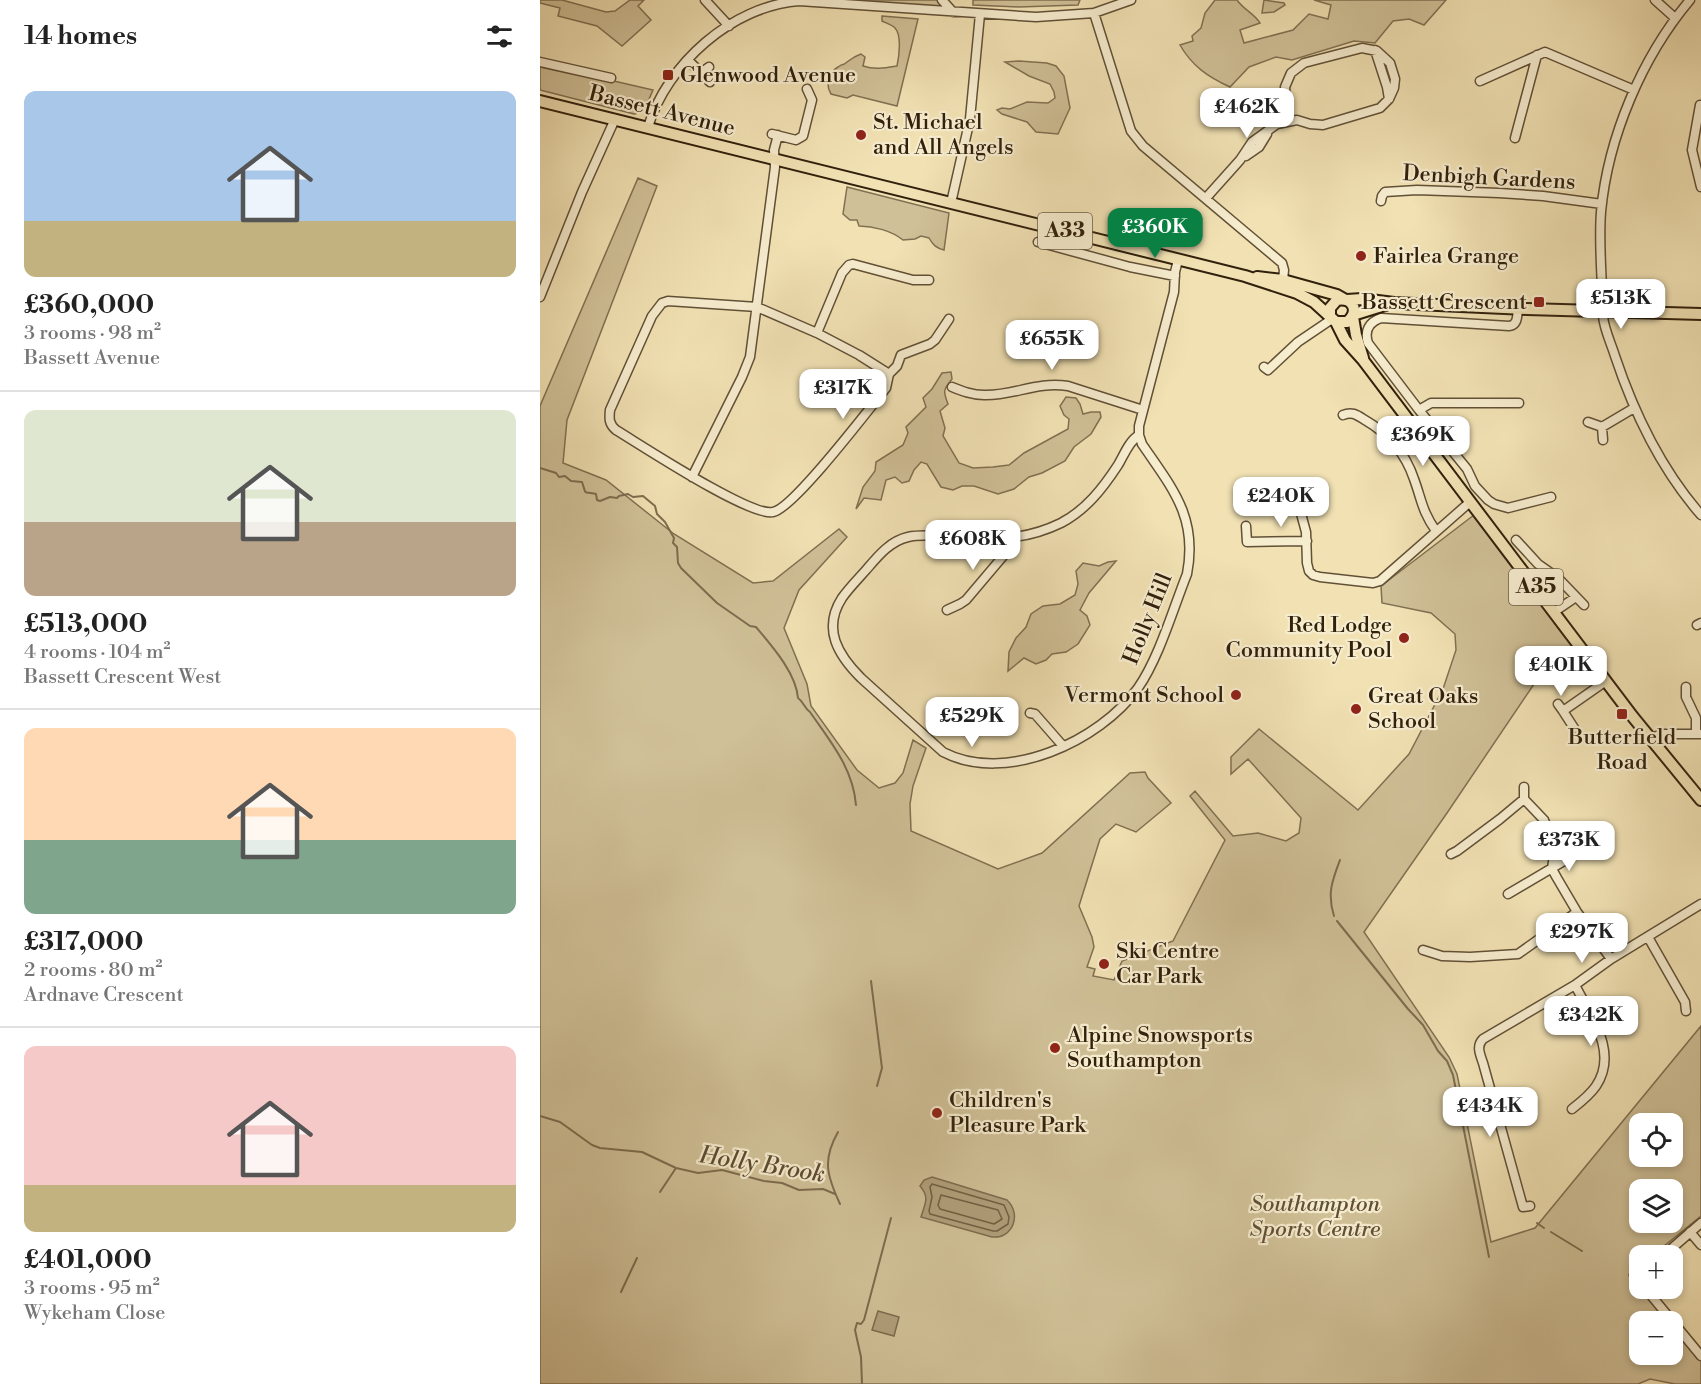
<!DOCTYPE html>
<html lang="en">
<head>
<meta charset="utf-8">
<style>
	:root { --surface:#fff; --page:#f6f6f6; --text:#222; --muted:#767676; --line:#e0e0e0; --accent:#0b8043 }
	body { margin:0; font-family:"Libre Bodoni",serif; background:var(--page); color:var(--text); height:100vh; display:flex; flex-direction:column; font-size:22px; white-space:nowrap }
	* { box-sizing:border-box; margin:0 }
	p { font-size:20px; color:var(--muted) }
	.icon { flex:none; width:33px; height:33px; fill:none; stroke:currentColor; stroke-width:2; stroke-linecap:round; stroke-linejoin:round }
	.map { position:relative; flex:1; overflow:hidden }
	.side { display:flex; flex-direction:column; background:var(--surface); width:540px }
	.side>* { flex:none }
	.tools { position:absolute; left:1089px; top:1113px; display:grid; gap:12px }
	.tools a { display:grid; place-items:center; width:54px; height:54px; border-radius:12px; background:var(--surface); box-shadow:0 3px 9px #0003; font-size:30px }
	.price { position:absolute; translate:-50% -51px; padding:0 14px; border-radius:12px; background:#fff; color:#222; font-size:20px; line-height:39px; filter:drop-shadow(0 2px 3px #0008) }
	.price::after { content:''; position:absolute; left:50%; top:36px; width:18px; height:14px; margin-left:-9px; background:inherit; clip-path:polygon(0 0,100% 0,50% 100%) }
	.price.current { background:var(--accent); color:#fff }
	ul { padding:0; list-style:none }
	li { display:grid; align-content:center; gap:12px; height:318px; padding:0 24px }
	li+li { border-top:2px solid var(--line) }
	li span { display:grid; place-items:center; height:186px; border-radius:12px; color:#555 }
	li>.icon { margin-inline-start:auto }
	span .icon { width:108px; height:108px; fill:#fffc; stroke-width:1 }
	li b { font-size:26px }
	h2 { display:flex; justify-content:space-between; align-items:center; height:72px; padding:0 24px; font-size:26px }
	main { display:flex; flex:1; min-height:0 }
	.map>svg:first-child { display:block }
</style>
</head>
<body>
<main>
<section class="side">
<h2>14 homes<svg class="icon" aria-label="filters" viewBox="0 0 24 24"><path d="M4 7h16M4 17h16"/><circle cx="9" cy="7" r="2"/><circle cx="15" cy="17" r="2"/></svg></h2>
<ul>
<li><span style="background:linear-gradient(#a9c7e8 70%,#c2b280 0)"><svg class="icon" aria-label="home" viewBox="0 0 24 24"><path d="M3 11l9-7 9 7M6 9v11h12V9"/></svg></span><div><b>£360,000</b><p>3 rooms · 98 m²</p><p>Bassett Avenue</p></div></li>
<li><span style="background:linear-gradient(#dfe7d0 60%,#b9a48a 0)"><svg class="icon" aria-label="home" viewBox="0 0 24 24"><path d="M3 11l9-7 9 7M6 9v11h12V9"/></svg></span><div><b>£513,000</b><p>4 rooms · 104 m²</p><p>Bassett Crescent West</p></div></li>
<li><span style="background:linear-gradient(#ffd9b3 60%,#7fa58c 0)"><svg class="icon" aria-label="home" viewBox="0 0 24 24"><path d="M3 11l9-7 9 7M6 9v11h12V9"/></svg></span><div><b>£317,000</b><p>2 rooms · 80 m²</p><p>Ardnave Crescent</p></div></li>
<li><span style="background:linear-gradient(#f6c9c9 75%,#c2b280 0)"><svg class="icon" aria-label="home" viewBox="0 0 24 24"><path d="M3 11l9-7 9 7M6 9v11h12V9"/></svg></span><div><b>£401,000</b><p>3 rooms · 95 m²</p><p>Wykeham Close</p></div></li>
</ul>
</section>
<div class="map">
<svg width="1161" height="1384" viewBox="0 0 1161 1384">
	<rect width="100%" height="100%" fill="#f1e1b3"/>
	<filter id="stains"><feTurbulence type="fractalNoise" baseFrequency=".00333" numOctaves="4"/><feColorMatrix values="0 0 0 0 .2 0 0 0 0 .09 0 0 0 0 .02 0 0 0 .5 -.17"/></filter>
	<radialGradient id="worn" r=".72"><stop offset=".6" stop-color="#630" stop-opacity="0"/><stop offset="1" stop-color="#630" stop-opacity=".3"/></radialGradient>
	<path fill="#d0c097" stroke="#807052" stroke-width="1.5" fill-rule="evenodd" d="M0 0H22L66 12 75 11 90 0H104L98 6 111 20 82 46 57 26 18 16 20 8 0 3Z
		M299 0H397L403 8Z
		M433 0H540L538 5 479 7 433 5Z
		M675 0H697C704 10 715 14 720 23L700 30 704 43 753 30 769 14 788 19 791 5 774 0H906L884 25 869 19 853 21 835 43 814 41 752 60 736 57 709 67 690 87C668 77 652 66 640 45L653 41 652 36 661 28 665 13Z
		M724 0 744 3 745 5 734 12 722 13Z
		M342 16 378 19 357 106 313 95 307 98 291 94C285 84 288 73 298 67 305 62 301 67 307 62 312 58 315 56 321 54L325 57 323 66C335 70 345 68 357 66 359 57 362 35 355 28 352 25 346 23 342 21Z
		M479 61 507 63 516 66 524 76 530 108 518 134 496 132 487 122 462 114 457 110 462 108 470 109 487 102 508 103 515 98 514 92 510 84 489 76 465 62Z
		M0 64 113 90 106 106 99 113 94 114 0 90Z
		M98 178 117 186 27 420 23 463 66 480 134 534 213 583 233 581 299 529 307 537 259 590 244 628 267 684 271 706 317 770 339 788 355 783 363 773 373 740 386 748 373 786 370 804 371 831 458 869 502 853 590 773 605 772 608 778 631 803 596 832 576 824 560 839 539 906 552 937 554 947 547 967 555 969 553 976 574 980 582 961 633 941 685 840 650 796 655 791 693 836 718 833 746 841 759 833 761 818 708 759 691 774V757L719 729 818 810 869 754 903 689 916 650 915 634 891 613 842 603 841 586 934 515 1032 646 996 681 907 813 824 932 909 1057 917 1074 951 1242 995 1228 1161 1026V1216L1113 1255 1100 1256 1099 1266 1096 1269 1099 1274 1100 1288 1111 1289 1161 1349V1384H1135L1110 1379 1098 1384H0V406ZM1100 1124H1132V1156H1100ZM1100 1190H1132V1222H1100ZM1100 1322H1132V1354H1100Z
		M307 187 409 213 404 250C396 248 393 245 389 238L381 236 375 239 363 240C352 231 334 226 319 226L317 220H310L303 214Z
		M411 372 412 379C403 390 403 391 408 404L400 411 405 428 403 436 419 463 433 468 453 467 469 465 484 453 528 429 529 419 524 415 520 406 526 397 536 398 540 404 543 414 551 412H560L561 417 551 434 534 447 525 461 502 473 489 477 474 489 458 494 434 486H422L413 490 401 487 387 464 381 462 374 470 369 481 362 483 355 477 346 480 341 500 324 498 316 509 323 487 335 471 336 462 363 445 368 433 366 427 386 407 383 398 392 389 402 373Z
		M576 561 549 593 540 610 547 616 550 625 538 644 526 652 512 654 506 660 496 664 484 658 468 671 469 652 476 638 486 627 491 614 503 606 520 604 535 595 538 584 536 571 543 563 559 566 568 562Z"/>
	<path fill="#b09f7a" stroke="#7d6c4e" stroke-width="1.5" d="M392 1177 467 1200C482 1214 473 1239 452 1237L381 1217C385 1203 390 1198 380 1186L384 1180Z
		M338 1311 359 1317 354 1336 332 1330Z"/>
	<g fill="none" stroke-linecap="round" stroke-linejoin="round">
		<path stroke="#706043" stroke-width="1.5" d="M392 1184 464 1205 469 1217 468 1224 457 1231H453L390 1214 389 1211 392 1197 390 1187Z
			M401 1195 458 1210 462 1219 454 1224 400 1209 398 1205Z"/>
		<path stroke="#7d6c4e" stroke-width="2" d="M0 468 16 473 19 477 25 476 31 481 42 482C47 496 42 491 56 494L57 500 60 501 70 497 77 498 79 496 88 494 93 497 103 496 115 506 117 514 125 522 134 538 133 543 137 547 138 563 141 568 177 603 210 626 216 627C232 646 256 673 258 698 264 702 264 708 270 712 290 741 313 768 316 805
			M794 916C787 894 792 881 800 860
			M797 921 868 1009 883 1025 898 1051 907 1061 913 1075 949 1257
			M331 981 342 1068 337 1086
			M0 1116 20 1122 52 1145 60 1148 102 1152 136 1168 158 1173 182 1170 224 1181 242 1183 259 1190 283 1189 295 1194
			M298 1132C282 1160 287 1176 300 1204
			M120 1192 136 1168
			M997 1223 1004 1228
			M1011 1232 1042 1251
			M81 1292 97 1258
			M322 1384 321 1357 315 1330 317 1323 321 1324 324 1320 351 1218"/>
		<g stroke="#615036" stroke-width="11">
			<path id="minor" d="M165 0 189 26
				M402 0 413 12
				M1115 0 1135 18
				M1150 0C1102 57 1068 137 1061 212 1059 237 1061 263 1062 289 1063 298 1062 307 1063 316 1064 329 1071 343 1075 356 1094 413 1121 469 1161 515
				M554 13 591 131 603 146 742 263 744 270 743 280
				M835 50 847 87 849 99
				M148 60 170 82
				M0 62 71 78
				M162 72 169 67
				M940 81 1005 52 1094 90
				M1160 105 1152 150 1161 187
				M108 127C127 64 192 6 259 1L496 17 554 13 591 0
				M232 134 256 140 263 136 272 100 267 89
				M975 138 997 55
				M706 156 719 147 727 134
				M666 198 700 160 712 142 737 124 757 120 770 124 783 125 840 108 849 99 854 88 855 79 850 63 837 51 822 48 764 63 751 73 745 87 746 101 737 124
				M841 201 842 196 845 192 877 190 959 193 1003 196 1062 204
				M411 203 430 119 440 14
				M498 242 590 267 635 276
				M0 297 42 192 75 119
				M128 301 217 307 277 333 319 355 349 374 346 388C329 409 253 509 233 512 210 517 101 445 76 430 69 424 69 419 70 410L112 316 122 303Z
				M978 309C977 316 978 325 969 326L841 318C829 322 824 331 828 343L879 410 927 469 935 486 948 500 954 504 968 508 1011 497
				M277 333 302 273 309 265 313 264 373 280H389
				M724 367 728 370 758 342 792 319
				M349 374 357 366 361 355 390 344 395 340 409 319
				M412 387C422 391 432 395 444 395 474 396 496 381 528 386L603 410
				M879 410 891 403H979
				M803 415C812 411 817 415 825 420 849 434 865 452 874 479 882 501 882 511 896 531
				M1048 422 1062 427 1063 440
				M1062 427 1094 408
				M599 435C589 441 584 455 578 465 563 488 546 510 521 523 482 542 451 539 409 537 396 536 382 534 368 537 350 541 338 556 326 570 318 579 309 588 302 598 282 629 298 655 321 678L403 752C466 785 560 741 598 688 619 658 633 609 647 574 658 517 632 488 602 444L599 435V426L634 292 635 272 638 260
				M152 477 202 377 210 357 235 167 234 150 238 135
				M741 497 756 495 766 532 767 563 769 571 773 575 780 577 833 583 840 581 930 502
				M706 526 707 542 767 541
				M976 540 998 564 1018 578 1044 605
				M407 610 420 604 426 600 470 548 471 539
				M1014 612 1036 597
				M1157 625 1161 623
				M1146 687V697L1156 718V734
				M1018 704 1023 711
				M490 713 495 714 523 746
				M1034 728 1023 711 1066 681
				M1111 739 1121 734H1161
				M984 787V799L1004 820 1011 838 1014 854 1012 869 1017 878 1037 912 1071 959
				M911 854 917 851 960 819 984 799
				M968 894 1056 842 1065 841
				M1108 937 1145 1002 1146 1011
				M883 950 902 956 930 957 978 954 1037 912
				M1032 1109C1041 1102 1050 1095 1056 1086 1079 1052 1050 1015 1035 985
				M990 1206 983 1207 943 1063C940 1054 936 1046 943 1039L1035 985 1071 959 1161 904
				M1150 1232 1161 1245
				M1123 1256 1161 1223
				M1100 1273 1094 1275 1100 1283
				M1105 1288 1161 1356"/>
		</g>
		<g stroke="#31200c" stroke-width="14">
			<path id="major" d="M0 101 705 276 757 293 774 302 796 322 805 340 823 360 1093 717 1161 800
				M717 277 743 280 797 295 804 299
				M807 300 822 299 854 303 987 309 1161 314
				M790 315V308L797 300C813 297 820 311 807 322H796
				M813 315 848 304
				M813 317 816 335 823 358"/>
		</g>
		<use href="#minor" stroke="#f6ecce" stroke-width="8"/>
		<use href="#major" stroke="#f1e1b3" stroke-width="10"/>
	</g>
	<g fill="#8f2418" stroke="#f6ecce" stroke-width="2">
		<rect x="122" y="69" width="12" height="12" rx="3"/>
		<circle cx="321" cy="135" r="6"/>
		<circle cx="821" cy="256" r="6"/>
		<rect x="993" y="296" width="12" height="12" rx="3"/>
		<circle cx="864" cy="638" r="6"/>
		<circle cx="696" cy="695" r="6"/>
		<circle cx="816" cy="709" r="6"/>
		<rect x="1076" y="708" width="12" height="12" rx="3"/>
		<circle cx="564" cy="964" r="6"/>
		<circle cx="515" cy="1048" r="6"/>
		<circle cx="397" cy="1113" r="6"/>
	</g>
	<g text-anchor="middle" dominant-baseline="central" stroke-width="4.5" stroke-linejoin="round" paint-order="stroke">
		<g fill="#f6ecce" stroke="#6c5d46" stroke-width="1.5">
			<rect x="498" y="213" width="54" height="36" rx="4.5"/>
			<rect x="969" y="569" width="54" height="36" rx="4.5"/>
		</g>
		<g font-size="21" font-weight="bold" fill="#31200c">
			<text x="525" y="231">A33</text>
			<text x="996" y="587">A35</text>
		</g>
		<g font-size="22" fill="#31200c" stroke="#f6ecce" text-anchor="start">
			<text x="140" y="75">Glenwood Avenue</text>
			<text x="333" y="122">St. Michael<tspan x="333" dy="25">and All Angels</tspan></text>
			<text x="833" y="256">Fairlea Grange</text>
			<text x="987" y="302" text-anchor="end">Bassett Crescent</text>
			<text x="852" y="625" text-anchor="end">Red Lodge<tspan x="852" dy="25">Community Pool</tspan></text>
			<text x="684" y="695" text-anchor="end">Vermont School</text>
			<text x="828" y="696">Great Oaks<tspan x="828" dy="25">School</tspan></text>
			<text x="1082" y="737" text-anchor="middle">Butterfield<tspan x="1082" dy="25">Road</tspan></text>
			<text x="576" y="951">Ski Centre<tspan x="576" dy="25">Car Park</tspan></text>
			<text x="527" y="1035">Alpine Snowsports<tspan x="527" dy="25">Southampton</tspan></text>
			<text x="409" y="1100">Children's<tspan x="409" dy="25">Pleasure Park</tspan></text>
		</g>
		<g font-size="22" fill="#31200c" stroke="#f6ecce">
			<text transform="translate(122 111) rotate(14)">Bassett Avenue</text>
			<text transform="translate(949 178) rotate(3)">Denbigh Gardens</text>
			<text transform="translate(608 619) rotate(-68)">Holly Hill</text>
		</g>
		<g font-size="22" font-style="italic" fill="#615036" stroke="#f6ecce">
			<text x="775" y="1204">Southampton<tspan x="775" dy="25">Sports Centre</tspan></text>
		</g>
		<g font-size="24" font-style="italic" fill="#5d4c32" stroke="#f6ecce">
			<text transform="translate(222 1165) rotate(9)">Holly Brook</text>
		</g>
	</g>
	<rect width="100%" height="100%" filter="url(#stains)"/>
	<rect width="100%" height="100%" fill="url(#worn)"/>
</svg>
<div class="tools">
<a><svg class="icon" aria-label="locate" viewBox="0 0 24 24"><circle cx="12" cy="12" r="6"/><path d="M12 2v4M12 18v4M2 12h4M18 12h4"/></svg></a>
<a><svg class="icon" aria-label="layers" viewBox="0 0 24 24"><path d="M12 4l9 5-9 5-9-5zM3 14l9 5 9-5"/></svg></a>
<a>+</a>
<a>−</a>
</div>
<b class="price" style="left:707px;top:139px">£462K</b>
<b class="price current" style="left:615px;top:259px">£360K</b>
<b class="price" style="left:1081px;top:330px">£513K</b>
<b class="price" style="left:512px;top:371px">£655K</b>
<b class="price" style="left:303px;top:420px">£317K</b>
<b class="price" style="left:883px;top:467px">£369K</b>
<b class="price" style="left:741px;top:528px">£240K</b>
<b class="price" style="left:433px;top:571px">£608K</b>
<b class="price" style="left:1021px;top:697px">£401K</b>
<b class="price" style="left:432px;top:748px">£529K</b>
<b class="price" style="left:1029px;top:872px">£373K</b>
<b class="price" style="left:1042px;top:964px">£297K</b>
<b class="price" style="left:1051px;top:1047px">£342K</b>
<b class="price" style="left:950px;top:1138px">£434K</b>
</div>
</main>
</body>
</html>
